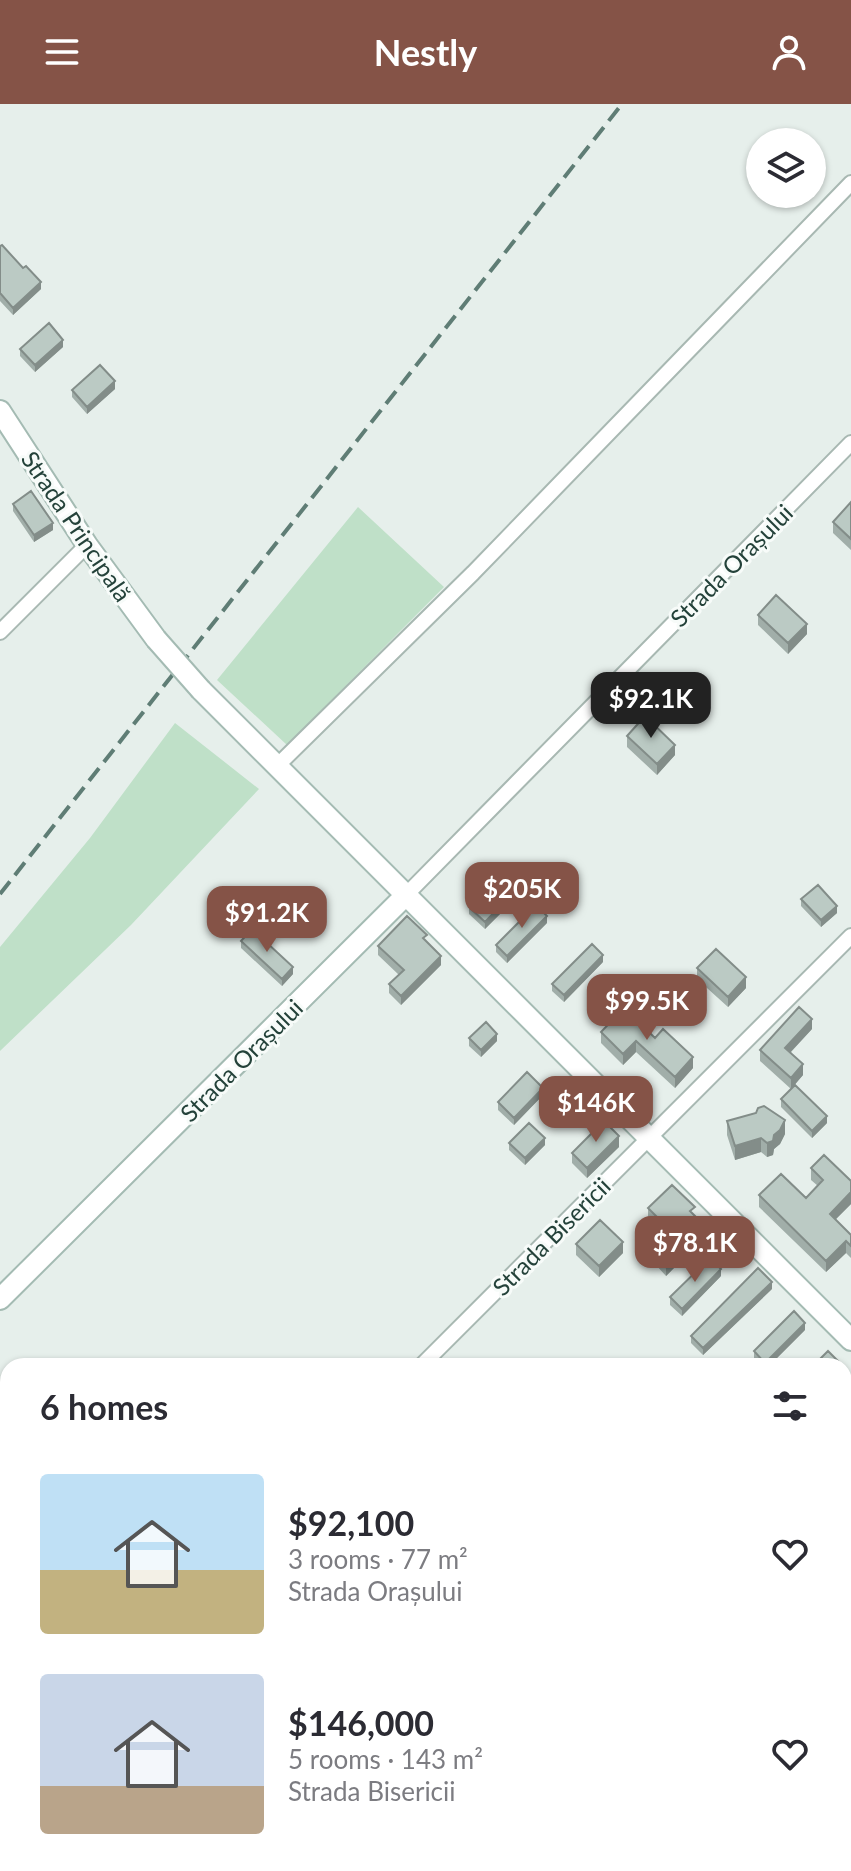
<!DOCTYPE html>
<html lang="en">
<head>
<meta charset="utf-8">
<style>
	:root { --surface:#fff; --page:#f2f2f3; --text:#2b2b33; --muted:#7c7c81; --accent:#855347 }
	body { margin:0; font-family:Lato,sans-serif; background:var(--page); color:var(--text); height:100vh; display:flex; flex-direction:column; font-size:30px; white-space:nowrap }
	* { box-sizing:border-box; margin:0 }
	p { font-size:26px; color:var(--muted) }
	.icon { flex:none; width:44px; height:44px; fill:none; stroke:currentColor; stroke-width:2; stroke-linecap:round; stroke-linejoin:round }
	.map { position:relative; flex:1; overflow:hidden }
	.details { position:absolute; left:0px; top:1254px; width:852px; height:514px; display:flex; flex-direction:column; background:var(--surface); border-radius:24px 24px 0 0; box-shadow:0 2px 6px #0004 }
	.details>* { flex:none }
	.controls { position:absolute; left:746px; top:24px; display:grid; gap:16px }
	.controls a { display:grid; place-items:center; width:80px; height:80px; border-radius:50%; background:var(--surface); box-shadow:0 2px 6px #0004; font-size:40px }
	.price { position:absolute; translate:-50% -68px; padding:0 18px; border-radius:16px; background:var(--accent); color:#fff; font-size:26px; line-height:52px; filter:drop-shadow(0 2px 4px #0008) }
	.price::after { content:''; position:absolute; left:50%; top:48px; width:24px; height:18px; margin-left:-12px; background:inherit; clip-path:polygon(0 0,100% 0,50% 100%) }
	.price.selected { background:#222; color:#fff }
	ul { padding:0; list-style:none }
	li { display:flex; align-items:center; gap:24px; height:200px; padding:0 40px }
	li span { display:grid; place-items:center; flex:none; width:224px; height:160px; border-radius:8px; color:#555 }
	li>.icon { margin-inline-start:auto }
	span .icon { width:96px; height:96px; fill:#fffc; stroke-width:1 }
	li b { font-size:34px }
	h2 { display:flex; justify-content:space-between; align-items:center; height:96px; padding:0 40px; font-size:34px }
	header { display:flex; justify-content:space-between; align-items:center; height:104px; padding:0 40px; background:var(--accent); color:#fff; font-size:36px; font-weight:700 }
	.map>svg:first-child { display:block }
</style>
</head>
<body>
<header><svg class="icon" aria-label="menu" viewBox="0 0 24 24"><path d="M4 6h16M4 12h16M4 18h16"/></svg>Nestly<svg class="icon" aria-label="person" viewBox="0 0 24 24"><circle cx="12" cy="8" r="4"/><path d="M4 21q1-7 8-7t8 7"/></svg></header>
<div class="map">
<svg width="851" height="1767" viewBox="0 0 851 1767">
	<rect width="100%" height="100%" fill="#e6efeb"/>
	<path fill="#bfe0c8" d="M358 403 444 483 287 641 217 576Z
		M175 619 259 685 131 821 0 947V843L90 734Z"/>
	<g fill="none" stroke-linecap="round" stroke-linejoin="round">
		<g stroke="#a8b8b2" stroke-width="18">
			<path id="street" d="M0 528 87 441
				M277 662 473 469 851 79
				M406 791 851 339
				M421 1262 851 832
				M844 1326 851 1319
				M0 1683 8 1675
				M409 1767 416 1760"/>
		</g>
		<g stroke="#a4bbb3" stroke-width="24">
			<path id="secondary" d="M0 307 87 441 156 535
				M201 586 851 1236
				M0 1195 406 791"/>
		</g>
		<use href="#street" stroke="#fff" stroke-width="14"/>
		<use href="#secondary" stroke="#fff" stroke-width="20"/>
		<path stroke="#5f7d75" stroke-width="4" stroke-dasharray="16 8" stroke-linecap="butt" d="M0 790 622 0"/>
		<g stroke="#a4bbb3" stroke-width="24" stroke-linecap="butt">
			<path id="secondary-bridge" d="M156 535 201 586"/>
		</g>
		<use href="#secondary-bridge" stroke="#fff" stroke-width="20"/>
	</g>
	<path fill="#a1aea9" d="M0 142 41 185 13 211 0 197Z
		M63 243 35 268 20 252V245Z
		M115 285 87 310 72 293V286Z
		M851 398V446L833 429V418Z
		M13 400 53 426 34 438 13 407Z
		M758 511 807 530 788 550 758 521Z
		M627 632 675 651 657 671 627 643Z
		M801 795 837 809 821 823 801 802Z
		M469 803 505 805 485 825 469 810Z
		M547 819 507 859 496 848V841Z
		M241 837 293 870 282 882 241 844Z
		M427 838 441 861 401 901 389 889V880L399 871 378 851V842Z
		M603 858 564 898 552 887V880Z
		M697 864 746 884 728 903 697 875Z
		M812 925 791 948 803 971 791 985 760 957V946Z
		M601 928 655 934 693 964 675 984 636 948 623 961 601 939Z
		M469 934 497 937 481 953 469 942Z
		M543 991 514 1021 498 1006V998Z
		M781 995 827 1019 812 1034 781 1003Z
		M727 1017 785 1030 780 1040 774 1045 773 1051 767 1053 761 1048 735 1056 727 1031Z
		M509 1039 545 1041 525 1061 509 1046Z
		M619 1043 587 1074 572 1059V1049Z
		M811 1064 851 1100 835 1116 851 1131V1154L846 1149 826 1168 759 1103V1091L806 1094 818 1082 811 1076Z
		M648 1104 695 1111 706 1132 666 1172 655 1160V1151L671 1135 648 1114Z
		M576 1140 623 1149 599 1173 576 1151Z
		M721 1172 682 1212 670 1201V1193Z
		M772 1185 703 1251 691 1239V1232Z
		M805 1226 769 1262H761L754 1255V1247Z"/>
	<path fill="#838d89" d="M41 178V185L13 211V204Z
		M63 236V243L35 268V261Z
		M115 277V285L87 310V303Z
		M53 419V426L34 438V431Z
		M807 520V530L788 550V539Z
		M675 641V651L657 671V660Z
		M505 797V805L485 825V818Z
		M837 802V809L821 823V816Z
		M547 812V819L507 859V852Z
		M603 851V858L564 898V891Z
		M441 852V861L401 901V892Z
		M293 863V870L282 882V875Z
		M746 873V884L728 903V893Z
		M812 915V925L785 954V944Z
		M497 930V937L481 953V946Z
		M636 937V948L623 961V950Z
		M693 953V964L675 984V973Z
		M803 960V971L791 985V974Z
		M543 984V991L514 1021V1014Z
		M827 1012V1019L812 1034V1027Z
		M785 1016V1030L780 1040 774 1045 773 1051 767 1053V1039Z
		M619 1032V1043L587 1074V1064Z
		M545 1034V1041L525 1061V1054Z
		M761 1034V1048L735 1056V1042Z
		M851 1088V1100L830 1121V1110Z
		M706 1123V1132L666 1172V1163Z
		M846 1137V1149L826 1168V1157Z
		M623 1138V1149L599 1173V1162Z
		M721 1165V1172L682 1212V1205Z
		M772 1178V1185L703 1251V1244Z
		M805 1219V1226L769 1262H765V1259Z"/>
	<path fill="#bbcac4" stroke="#838d89" stroke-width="2" d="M2 141 23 164 26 162 41 178 13 204 0 189V142Z
		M49 219 63 236 35 261 20 245Z
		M100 261 115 277 87 303 72 286Z
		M31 387 53 419 34 431 13 400Z
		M851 398V435L833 418Z
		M776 491 807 520 788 539 758 511Z
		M645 612 675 641 657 660 627 632Z
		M818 781 837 802 821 816 801 795Z
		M489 782 505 797 485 818 469 803Z
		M536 801 547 812 507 852 496 841Z
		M407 812 427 831 423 834 441 852 401 892 389 880 404 866 378 842Z
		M252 825 293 863 282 875 241 837Z
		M592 840 603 851 564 891 552 880Z
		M716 845 746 873 728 893 697 864Z
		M799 903 812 915 785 944 803 960 791 974 760 946Z
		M624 904 655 934 663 925 693 953 675 973 636 937 623 950 601 928Z
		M486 918 497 930 481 946 469 934Z
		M527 968 543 984 514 1014 498 998Z
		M795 981 827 1012 812 1027 781 995Z
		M764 1002 785 1016 780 1026 774 1031 773 1037 767 1039 761 1034 735 1042 727 1017 756 1009 758 1004Z
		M604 1017 619 1032 587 1064 572 1049Z
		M529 1019 545 1034 525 1054 509 1039Z
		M824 1051 851 1077V1088L830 1110 851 1131V1142L846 1137 826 1157 759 1091 781 1070 806 1094 823 1076 811 1064Z
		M672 1081 695 1103 690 1107 706 1123 666 1163 655 1151 675 1131 648 1104Z
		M600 1116 623 1138 599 1162 576 1140Z
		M710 1154 721 1165 682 1205 670 1193Z
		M758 1164 772 1178 703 1244 691 1232Z
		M794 1207 805 1219 765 1259 754 1247Z
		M828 1247 839 1258 835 1262H813Z"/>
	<g text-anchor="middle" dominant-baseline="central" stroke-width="6" stroke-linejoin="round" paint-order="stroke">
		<g font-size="24" fill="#24423a" stroke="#f7fbf9">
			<text transform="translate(77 422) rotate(56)">Strada Principală</text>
			<text transform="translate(731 461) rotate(-45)">Strada Orașului</text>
			<text transform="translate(241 956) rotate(-45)">Strada Orașului</text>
			<text transform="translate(551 1132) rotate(-45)">Strada Bisericii</text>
		</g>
	</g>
</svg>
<div class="controls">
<a><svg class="icon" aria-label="layers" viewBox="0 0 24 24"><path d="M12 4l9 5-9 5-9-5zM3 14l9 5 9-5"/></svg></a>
</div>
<b class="price selected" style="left:651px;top:636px">$92.1K</b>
<b class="price" style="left:522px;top:826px">$205K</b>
<b class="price" style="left:267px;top:850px">$91.2K</b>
<b class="price" style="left:647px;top:938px">$99.5K</b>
<b class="price" style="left:596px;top:1040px">$146K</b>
<b class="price" style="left:695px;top:1180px">$78.1K</b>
<section class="details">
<h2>6 homes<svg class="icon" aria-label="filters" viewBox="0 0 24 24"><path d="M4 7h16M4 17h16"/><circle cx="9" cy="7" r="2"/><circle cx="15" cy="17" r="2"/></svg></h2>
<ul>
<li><span style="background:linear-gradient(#bfe0f5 60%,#c2b280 0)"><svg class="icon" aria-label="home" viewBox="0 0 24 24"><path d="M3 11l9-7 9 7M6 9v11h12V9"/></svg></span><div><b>$92,100</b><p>3 rooms · 77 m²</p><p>Strada Orașului</p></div><svg class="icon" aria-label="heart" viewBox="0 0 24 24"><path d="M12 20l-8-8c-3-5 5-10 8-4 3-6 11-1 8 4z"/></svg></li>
<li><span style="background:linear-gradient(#c9d6e8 70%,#b9a48a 0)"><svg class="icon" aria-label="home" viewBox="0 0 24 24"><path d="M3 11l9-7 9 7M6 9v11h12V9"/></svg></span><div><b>$146,000</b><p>5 rooms · 143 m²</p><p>Strada Bisericii</p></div><svg class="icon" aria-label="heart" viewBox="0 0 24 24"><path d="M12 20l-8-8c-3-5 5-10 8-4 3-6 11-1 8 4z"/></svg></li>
</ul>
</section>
</div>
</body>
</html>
